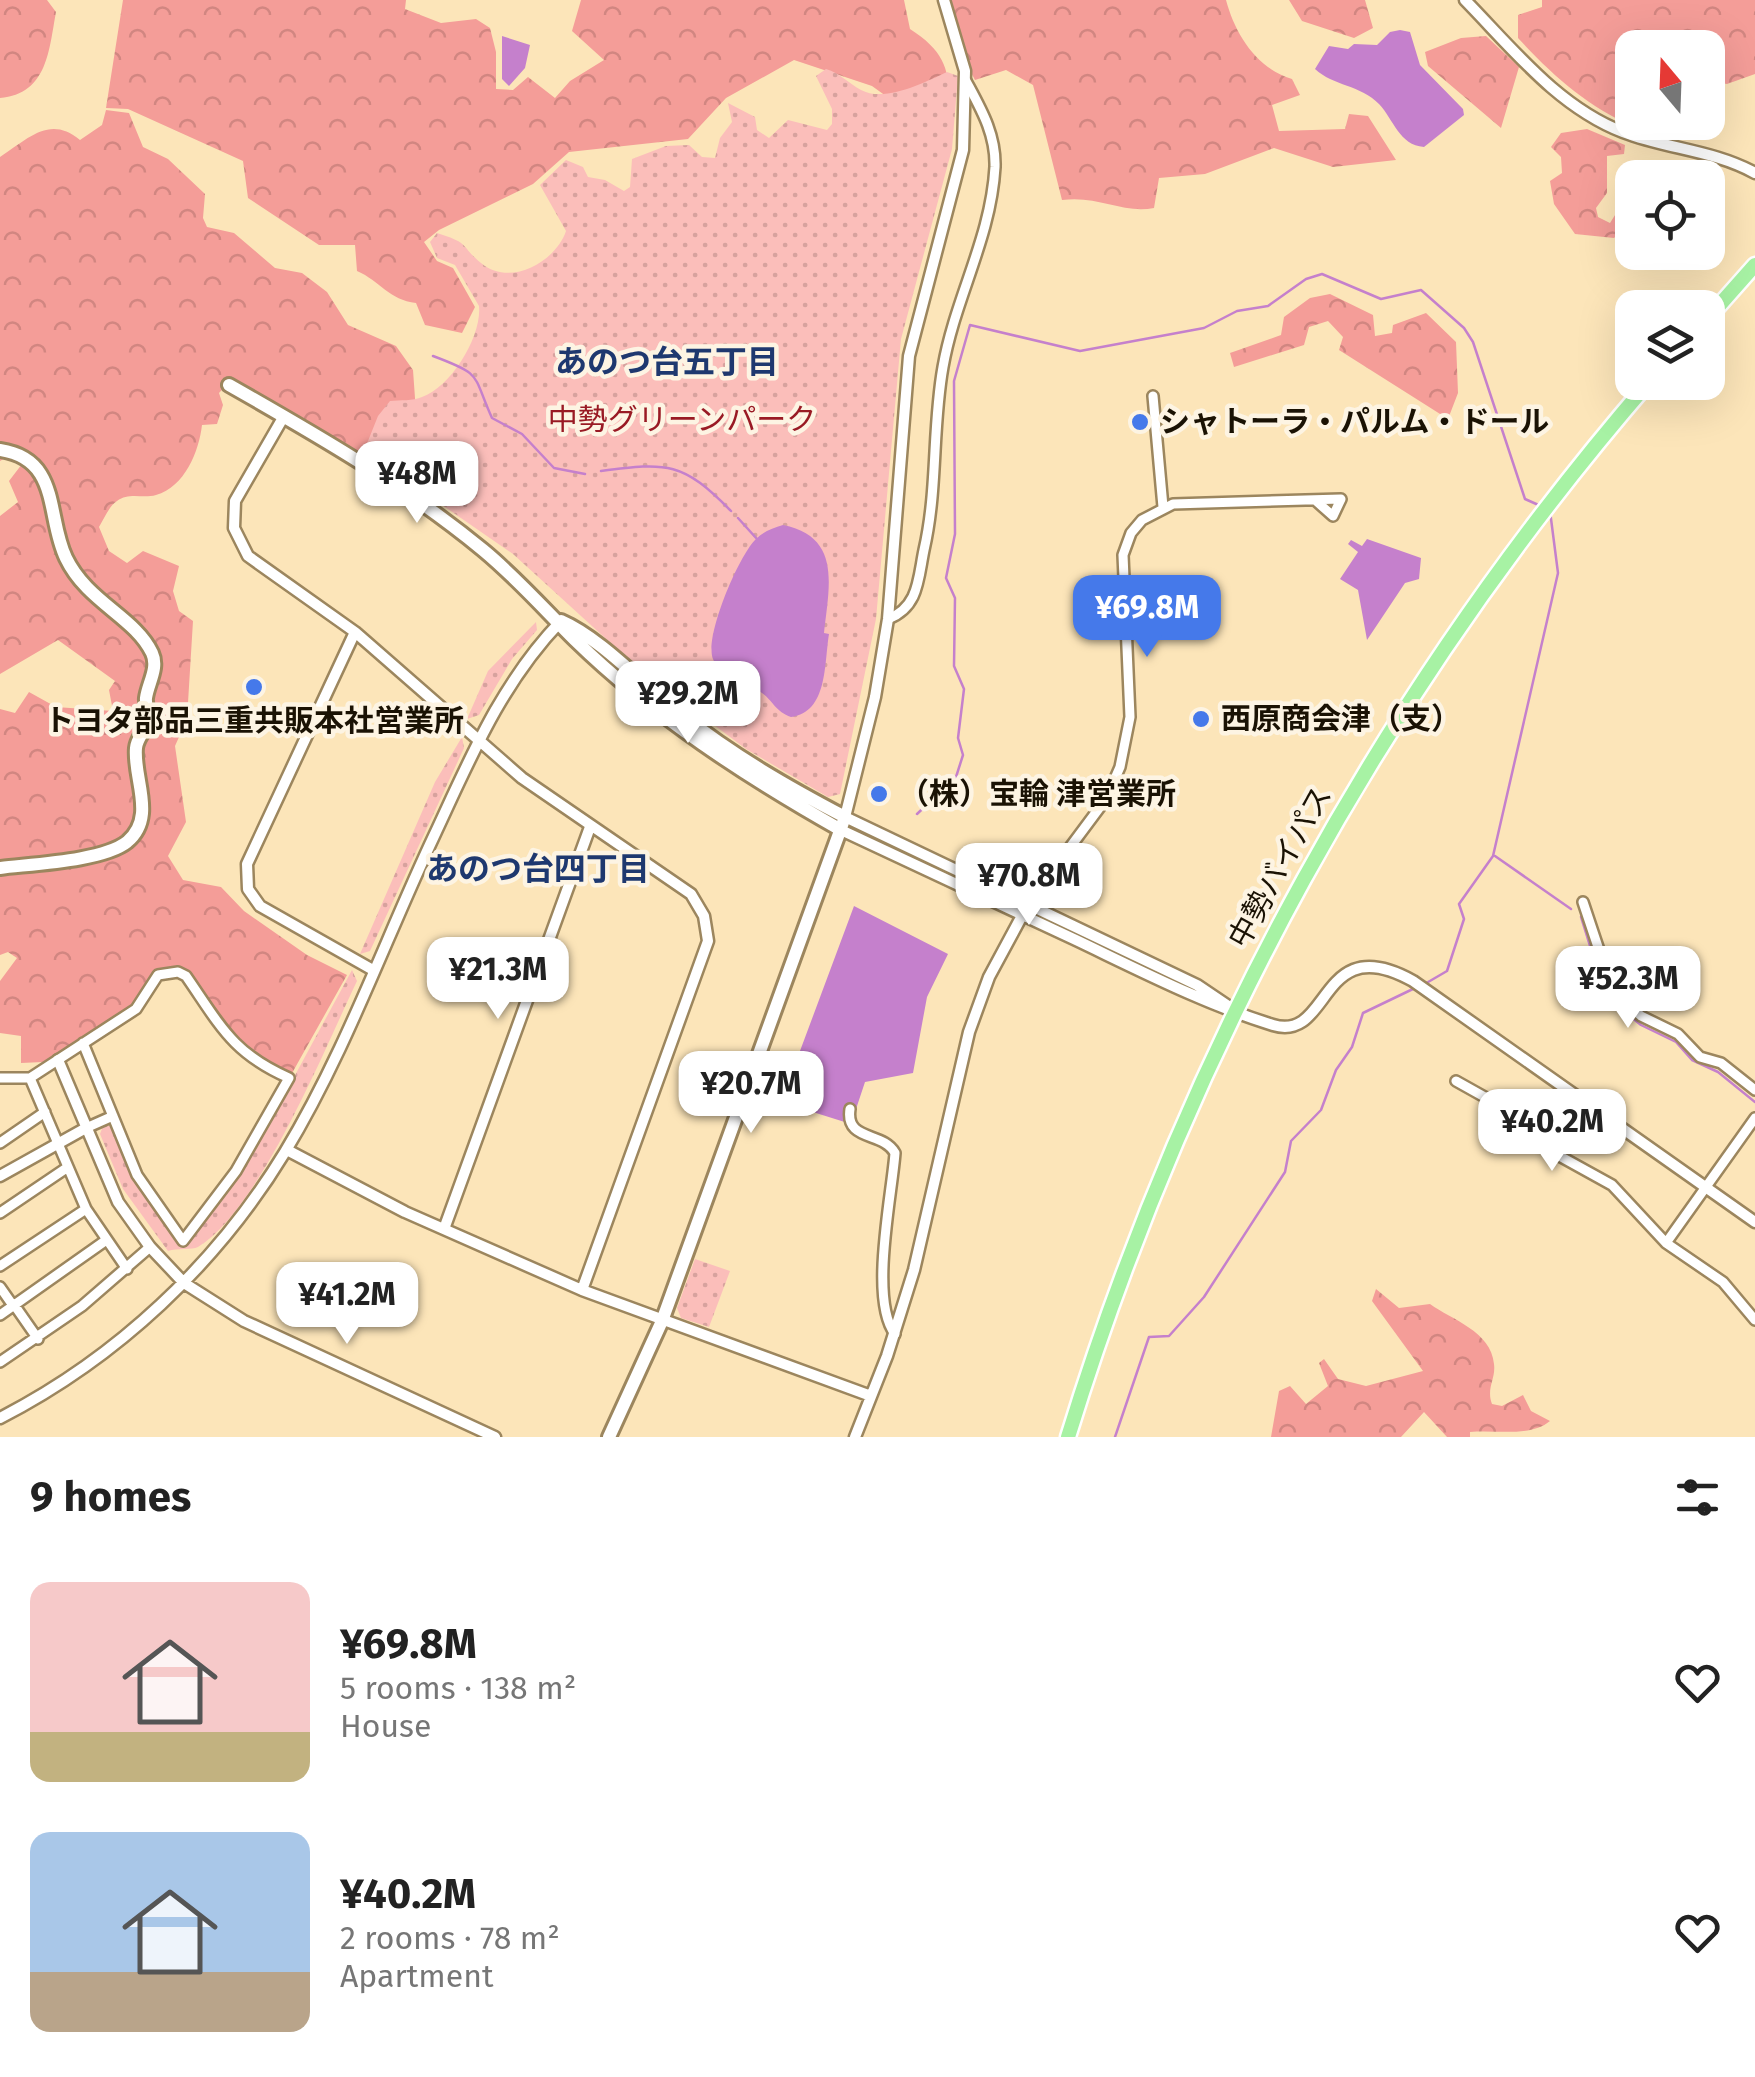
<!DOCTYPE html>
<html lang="en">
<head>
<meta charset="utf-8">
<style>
	:root { --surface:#fff; --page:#f2f2f2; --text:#222; --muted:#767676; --accent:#4579ea }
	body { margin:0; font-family:"Fira Sans","Noto Sans JP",sans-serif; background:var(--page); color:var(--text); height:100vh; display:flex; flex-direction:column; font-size:38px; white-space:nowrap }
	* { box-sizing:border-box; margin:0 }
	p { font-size:32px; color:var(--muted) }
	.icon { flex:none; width:55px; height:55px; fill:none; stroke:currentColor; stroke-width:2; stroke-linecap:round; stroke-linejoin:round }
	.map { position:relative; height:1437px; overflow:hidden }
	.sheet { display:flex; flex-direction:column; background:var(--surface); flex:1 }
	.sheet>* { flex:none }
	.needle { width:65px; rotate:341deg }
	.fabs { position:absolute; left:1615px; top:30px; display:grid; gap:20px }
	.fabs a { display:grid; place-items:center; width:110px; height:110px; border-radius:20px; background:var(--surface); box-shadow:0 10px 40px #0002; font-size:50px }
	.price { position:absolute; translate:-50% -85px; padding:0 22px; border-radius:20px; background:#fff; color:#222; font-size:32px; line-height:65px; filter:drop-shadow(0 2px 5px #0008) }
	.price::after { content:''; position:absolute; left:50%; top:60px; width:30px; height:22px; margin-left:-15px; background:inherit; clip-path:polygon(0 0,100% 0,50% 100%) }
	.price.current { background:var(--accent); color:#fff }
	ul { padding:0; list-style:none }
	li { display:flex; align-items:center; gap:30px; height:250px; padding:0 30px }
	li span { display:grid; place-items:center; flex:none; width:280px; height:200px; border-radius:20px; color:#555 }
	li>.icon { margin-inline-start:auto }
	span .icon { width:120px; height:120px; fill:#fffc; stroke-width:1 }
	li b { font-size:42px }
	h2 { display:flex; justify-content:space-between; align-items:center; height:120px; padding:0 30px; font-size:42px }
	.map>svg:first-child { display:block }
</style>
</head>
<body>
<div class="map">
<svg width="1755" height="1437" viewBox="0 0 1755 1437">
	<defs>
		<pattern id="forest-crowns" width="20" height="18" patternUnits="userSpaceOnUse" patternTransform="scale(2.5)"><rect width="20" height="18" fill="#f49d98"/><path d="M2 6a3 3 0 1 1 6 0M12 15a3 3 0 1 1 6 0" fill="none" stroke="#d18681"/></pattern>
		<pattern id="park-dots" width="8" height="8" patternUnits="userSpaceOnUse" patternTransform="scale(2.5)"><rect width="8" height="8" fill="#fbbeba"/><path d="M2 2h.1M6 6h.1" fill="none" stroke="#d7a29e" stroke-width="1.8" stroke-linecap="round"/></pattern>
	</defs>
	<rect width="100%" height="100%" fill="#fce5b9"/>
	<path fill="url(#forest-crowns)" d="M0 0H47L56 12C49 49 48 94 0 98Z
		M123 0H406L405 9 441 23 476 19 490 28 496 52V89L513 90 528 77 555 98 570 81 604 60 572 31 581 0H904L910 29C959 60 948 87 947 140L872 86 794 60 726 98 688 139 569 152 533 184 439 230 424 242 437 261 453 268 475 307 462 333 425 325 416 303C389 300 380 281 357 271L355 245H319L248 198 243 161 128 109 106 108Z
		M948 0H1226C1235 34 1257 69 1292 79L1300 95 1272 105 1279 131 1345 129 1349 114 1368 116 1396 160 1333 167 1274 148 1205 174 1159 178 1154 208C1123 214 1098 195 1062 200L1033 85 1006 70 975 80 952 37Z
		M1289 0H1365L1373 28 1354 38 1302 21Z
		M1542 0H1755V74L1727 84 1708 81V48H1632L1634 127C1587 106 1553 76 1518 38V15L1542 7Z
		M1486 36 1519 67 1501 128 1428 66 1425 52 1461 38Z
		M106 110 129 113 143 147 168 159 205 194 203 218 207 227 234 233 275 268 302 273 327 292 348 325 396 346 413 370 416 412 387 419 372 463 229 382 219 393 223 405 217 424 202 425C199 451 185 487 156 495 143 499 129 492 117 501 109 506 104 519 99 527L109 551 127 563 143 551 179 566 173 591 179 611 193 621 187 719 175 746 186 822 168 856 183 880 221 887 244 911 307 955 347 975 291 1075C280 1070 265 1066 255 1058 226 1036 202 972 170 967L155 971 132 1006 43 1062 21 1063V1036L0 1033V981L17 958 8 952 0 955V709L15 713 29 692 56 707 113 711 109 690 115 681 58 640 0 674V516L18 502 9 481 22 464 7 457 0 461V157C29 138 50 115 80 140L102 125Z
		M1587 129 1625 145 1624 154 1607 156V193L1596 208 1598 217 1610 223 1627 196 1632 199V221L1614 238 1575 234 1554 204 1550 181 1562 173 1561 157 1551 147 1561 133Z
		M1330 294 1373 315 1375 336 1392 333 1393 325 1426 313 1456 342 1458 393 1448 419 1339 350 1343 337 1328 321 1309 327 1304 345 1234 367 1230 353 1281 335 1284 317 1310 298Z
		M1376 1289 1399 1308 1430 1304C1452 1320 1491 1331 1494 1364 1496 1379 1486 1388 1492 1404L1502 1406 1523 1395 1531 1411 1550 1421C1531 1437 1499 1430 1470 1432V1437H1447L1424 1412 1401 1437H1271L1279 1391 1290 1386 1306 1404 1328 1386 1319 1363 1324 1359 1338 1379 1366 1386 1423 1371 1372 1301Z"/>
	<path fill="url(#park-dots)" d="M826 69C840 73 848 83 861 90 885 103 925 82 947 72L958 76 952 149 901 339 876 619 840 794 828 797 746 749 638 668 513 554 364 451 378 416 390 401C400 400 413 401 422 397 451 387 482 336 479 306L455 265 437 258 430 242 437 233C472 244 459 245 481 263 511 288 556 261 566 231L540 185 566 160 583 167 588 177 605 180 624 191 630 187 632 159 666 146 689 145 702 157 715 158 720 138 732 122 728 103 755 117 757 130 769 138 788 120 827 130 832 124V109L816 76Z
		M536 622 537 630 512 659 479 715 467 719 488 671Z
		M462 737 464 748 370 951 360 954 435 782Z
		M352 970 357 981C324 1050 260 1209 198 1247 192 1250 177 1248 168 1251L123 1189 100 1134 103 1126H112L148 1202 183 1246 261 1138Z
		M695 1259 730 1271 709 1327 681 1318 677 1308Z"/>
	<path fill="#c580cc" d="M1400 30 1410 32 1420 65 1463 109 1464 115 1424 147C1399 145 1394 120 1379 104 1361 85 1333 86 1315 69L1329 46 1348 49 1354 44 1377 45 1390 32Z
		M502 36 530 45 525 68 509 86 502 79Z
		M783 525C842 537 829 586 824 633L829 634C824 664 828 712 791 717 776 712 773 701 762 693 744 679 722 683 713 659 704 637 739 555 756 539 764 531 773 528 783 525Z
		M1367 539 1421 558 1419 579 1405 583 1367 640 1358 590 1340 579 1358 552 1348 544 1351 540 1362 546Z
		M854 906 948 954 927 997 913 1073 865 1082 851 1124 781 1102Z"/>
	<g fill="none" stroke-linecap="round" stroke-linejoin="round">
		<path stroke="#c580cc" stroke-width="2.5" d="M433 356C484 375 472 374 492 418L522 434 554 468 585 474
			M601 471C668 462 683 462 731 511
			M738 518 757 539
			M917 814 956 777 963 755 958 738 964 689 954 666 955 598 946 578 955 534 954 381 970 325 1080 351 1204 328 1237 311 1268 306 1306 279 1322 274 1381 299 1421 290 1464 328 1473 342 1525 499 1543 507
			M1495 856 1571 909
			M1581 917 1601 981 1619 1007 1641 1025 1676 1042 1692 1060 1718 1072 1755 1102
			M1423 985 1447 971 1464 919 1459 904 1493 856 1558 573 1550 511
			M1115 1437 1149 1337 1169 1336 1204 1297 1285 1172 1291 1141 1321 1110 1336 1070 1352 1047 1363 1013 1415 988"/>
		<g stroke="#9c865e" stroke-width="14">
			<path id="minor" d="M1153 396 1163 507
				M888 619C919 607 918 579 924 550 938 489 932 428 943 367 955 298 991 238 995 167 996 134 981 109 966 81
				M1583 902 1607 974 1620 997 1641 1016 1678 1034 1700 1057 1721 1063 1755 1090
				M1027 905 1106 799 1120 767 1130 717 1123 555 1131 533 1142 520 1173 504 1341 499 1333 516 1315 500
				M0 1078H30L136 1009 158 975 178 972 186 976C220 1025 232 1053 289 1078L236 1171 183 1241 137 1175 83 1043
				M30 1078 86 1209 127 1269
				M1456 1081 1490 1100 1514 1136 1525 1137 1612 1185 1666 1243 1723 1282 1755 1320
				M850 1109C845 1142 883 1131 895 1153 892 1195 869 1300 895 1334
				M86 1128 113 1116
				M0 1143 45 1112
				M0 1213 68 1167
				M1666 1243 1755 1118
				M0 1266 86 1209
				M0 1287 14 1307
				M15 1306 38 1339
				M0 1315 105 1241
				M0 1362 82 1306 150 1247"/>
		</g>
		<g stroke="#9c865e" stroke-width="15">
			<path id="tertiary" d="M944 0 965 71 963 150 909 356 888 619 875 697 845 817 1197 985 1234 1010
				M1465 0C1512 48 1558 107 1623 132 1667 149 1713 150 1755 173
				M284 416 235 501 234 528 248 556 355 632 522 778 691 894 704 916 708 941 582 1290 405 1212 287 1150
				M355 632 247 864 248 889 260 906 373 970
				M841 830C919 867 998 903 1076 940 1141 971 1205 1004 1273 1025 1332 1043 1318 928 1413 981L1755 1222
				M58 1060 118 1202 150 1247 184 1283 244 1321 495 1437
				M0 1176 86 1128
				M444 1229 590 827
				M582 1290 871 1396
				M0 1418C117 1358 217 1264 285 1152 345 1053 385 940 434 836 470 759 501 683 561 621
				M855 1437 887 1356 914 1270 969 1032 989 977 1024 912"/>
		</g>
		<g stroke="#9c865e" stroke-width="18">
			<path id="secondary" d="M229 385C317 435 404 485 483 550 517 578 545 610 575 640 653 716 747 777 841 830
				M0 450C61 459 46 517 66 558 87 602 135 617 152 653 159 668 148 683 146 698 145 706 150 712 148 720 146 731 137 737 136 748 133 779 157 817 127 842 103 861 31 864 0 868
				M561 621C602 639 645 687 682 715 732 755 788 787 845 817L662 1321 609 1437"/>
		</g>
		<g stroke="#fff" stroke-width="19">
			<path id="trunk" d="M1708 318 1755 265
				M1068 1437C1187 1050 1384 689 1649 382"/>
		</g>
		<use href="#minor" stroke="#fff" stroke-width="9"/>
		<use href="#tertiary" stroke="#fff" stroke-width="10"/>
		<use href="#secondary" stroke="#fff" stroke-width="12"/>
		<use href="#trunk" stroke="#a7f2a4" stroke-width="14"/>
	</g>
	<g fill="#4579ea" stroke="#fdf4e3" stroke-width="4">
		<circle cx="1140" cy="422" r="10"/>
		<circle cx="254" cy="687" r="10"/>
		<circle cx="1201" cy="719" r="10"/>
		<circle cx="879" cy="794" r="10"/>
	</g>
	<g text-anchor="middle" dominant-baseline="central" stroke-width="9" stroke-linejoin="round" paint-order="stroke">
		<g font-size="30" fill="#991a24" stroke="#fdf4e3">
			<text x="682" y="420">中勢グリーンパーク</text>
		</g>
		<g font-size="30" font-weight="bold" fill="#1a1204" stroke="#fdf4e3" text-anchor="start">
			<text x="1160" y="422">シャトーラ・パルム・ドール</text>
			<text x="1221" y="719">西原商会津（支）</text>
			<text x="254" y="721" text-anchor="middle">トヨタ部品三重共販本社営業所</text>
			<text x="899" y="794">（株）宝輪 津営業所</text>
		</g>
		<g font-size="30" fill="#1a1204" stroke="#fdf4e3">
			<text transform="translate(1280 867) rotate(-61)">中勢バイパス</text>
		</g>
		<g font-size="32" font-weight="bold" fill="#1e386f" stroke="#fdf4e3">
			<text x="667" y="362">あのつ台五丁目</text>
			<text x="538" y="869">あのつ台四丁目</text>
		</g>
	</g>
</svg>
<div class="fabs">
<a><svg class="needle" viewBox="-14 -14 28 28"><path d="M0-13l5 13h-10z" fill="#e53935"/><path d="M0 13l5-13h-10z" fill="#767676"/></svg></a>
<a><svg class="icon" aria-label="locate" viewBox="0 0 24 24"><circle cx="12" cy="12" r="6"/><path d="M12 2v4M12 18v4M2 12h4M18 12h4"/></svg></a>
<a><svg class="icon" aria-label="layers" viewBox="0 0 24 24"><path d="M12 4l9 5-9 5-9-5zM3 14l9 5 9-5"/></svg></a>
</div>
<b class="price" style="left:417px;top:526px">¥48M</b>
<b class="price current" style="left:1147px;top:660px">¥69.8M</b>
<b class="price" style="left:688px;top:746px">¥29.2M</b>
<b class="price" style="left:1029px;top:928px">¥70.8M</b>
<b class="price" style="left:498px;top:1022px">¥21.3M</b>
<b class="price" style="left:1628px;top:1031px">¥52.3M</b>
<b class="price" style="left:751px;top:1136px">¥20.7M</b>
<b class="price" style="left:1552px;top:1174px">¥40.2M</b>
<b class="price" style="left:347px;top:1347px">¥41.2M</b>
</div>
<section class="sheet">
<h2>9 homes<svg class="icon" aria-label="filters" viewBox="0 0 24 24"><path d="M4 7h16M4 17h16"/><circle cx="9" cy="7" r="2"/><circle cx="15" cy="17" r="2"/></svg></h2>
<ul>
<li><span style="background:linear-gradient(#f6c9c9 75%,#c2b280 0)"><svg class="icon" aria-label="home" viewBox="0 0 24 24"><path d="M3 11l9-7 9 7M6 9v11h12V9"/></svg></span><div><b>¥69.8M</b><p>5 rooms · 138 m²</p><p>House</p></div><svg class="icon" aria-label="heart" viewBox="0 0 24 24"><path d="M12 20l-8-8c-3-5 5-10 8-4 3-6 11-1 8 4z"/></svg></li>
<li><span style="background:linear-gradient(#a9c7e8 70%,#b9a48a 0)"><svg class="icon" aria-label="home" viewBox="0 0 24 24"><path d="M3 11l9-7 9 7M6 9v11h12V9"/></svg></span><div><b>¥40.2M</b><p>2 rooms · 78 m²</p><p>Apartment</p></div><svg class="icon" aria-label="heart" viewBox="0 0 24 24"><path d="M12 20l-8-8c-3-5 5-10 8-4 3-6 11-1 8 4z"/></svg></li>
</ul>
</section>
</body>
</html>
